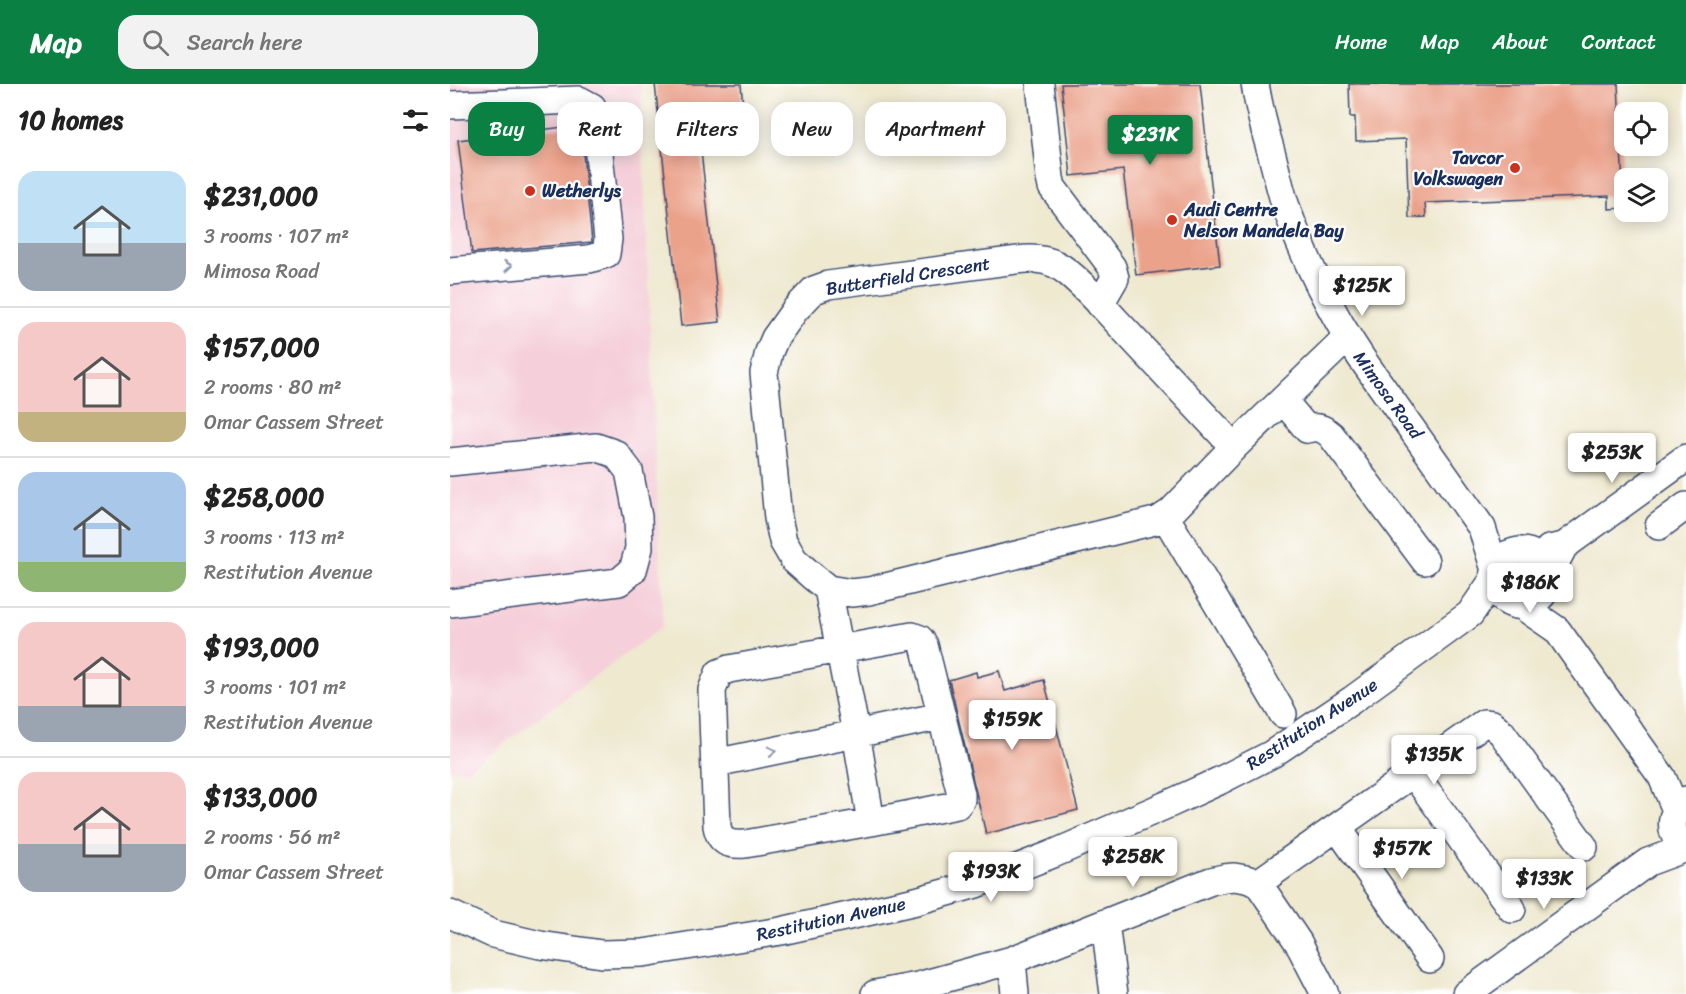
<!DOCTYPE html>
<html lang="en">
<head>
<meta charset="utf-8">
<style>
	:root { --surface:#fff; --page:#f2f2f2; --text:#222; --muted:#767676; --line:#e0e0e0; --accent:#0b8043 }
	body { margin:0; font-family:Sriracha,sans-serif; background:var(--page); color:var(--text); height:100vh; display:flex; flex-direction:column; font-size:22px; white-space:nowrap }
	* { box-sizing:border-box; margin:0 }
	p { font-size:20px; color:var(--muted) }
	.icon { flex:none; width:33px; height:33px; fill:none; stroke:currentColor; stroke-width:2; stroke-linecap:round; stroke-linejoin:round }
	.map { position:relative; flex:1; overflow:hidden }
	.sheet { display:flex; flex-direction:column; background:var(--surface); width:450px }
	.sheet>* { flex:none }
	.hud { position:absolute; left:18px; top:18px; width:570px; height:54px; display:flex; gap:12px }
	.controls { position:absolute; left:1164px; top:18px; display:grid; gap:12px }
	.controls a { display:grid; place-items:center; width:54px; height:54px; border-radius:12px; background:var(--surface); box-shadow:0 3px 15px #0003; font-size:30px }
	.price { position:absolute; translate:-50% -51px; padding:0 14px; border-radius:6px; background:#fff; color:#222; font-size:20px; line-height:39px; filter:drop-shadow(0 2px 3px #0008) }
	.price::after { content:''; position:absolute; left:50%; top:36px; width:18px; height:14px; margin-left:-9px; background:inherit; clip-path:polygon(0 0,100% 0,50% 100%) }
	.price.current { background:var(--accent); color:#fff }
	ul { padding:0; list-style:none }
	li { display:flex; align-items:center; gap:18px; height:150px; padding:0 18px }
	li+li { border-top:2px solid var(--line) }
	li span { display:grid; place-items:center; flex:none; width:168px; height:120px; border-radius:18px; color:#555 }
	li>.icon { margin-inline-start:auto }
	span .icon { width:72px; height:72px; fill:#fffc; stroke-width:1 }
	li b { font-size:26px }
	h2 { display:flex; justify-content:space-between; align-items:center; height:72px; padding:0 18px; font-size:26px }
	.tag { padding:0 21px; border-radius:18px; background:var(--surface); box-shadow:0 3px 15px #0003; font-size:21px; line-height:54px }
	.tag.current { background:var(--accent); color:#fff }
	header { display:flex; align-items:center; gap:36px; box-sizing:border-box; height:84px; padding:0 30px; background:var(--accent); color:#fff }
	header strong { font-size:28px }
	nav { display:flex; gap:33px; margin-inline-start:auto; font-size:21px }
	.search { width:420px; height:54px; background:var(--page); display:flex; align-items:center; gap:15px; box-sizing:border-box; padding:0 21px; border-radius:18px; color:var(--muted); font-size:22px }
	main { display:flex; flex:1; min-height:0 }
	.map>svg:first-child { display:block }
</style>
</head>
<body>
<header>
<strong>Map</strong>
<div class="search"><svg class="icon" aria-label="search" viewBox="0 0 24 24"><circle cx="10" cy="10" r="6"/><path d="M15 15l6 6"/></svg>Search here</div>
<nav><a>Home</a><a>Map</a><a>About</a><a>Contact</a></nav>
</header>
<main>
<section class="sheet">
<h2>10 homes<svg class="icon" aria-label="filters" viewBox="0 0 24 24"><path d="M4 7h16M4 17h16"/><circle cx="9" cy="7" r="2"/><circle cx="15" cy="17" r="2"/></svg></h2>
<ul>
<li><span style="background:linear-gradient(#bfe0f5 60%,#9aa5b1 0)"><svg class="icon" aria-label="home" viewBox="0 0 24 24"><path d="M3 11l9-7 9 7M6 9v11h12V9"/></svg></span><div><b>$231,000</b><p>3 rooms · 107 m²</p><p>Mimosa Road</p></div></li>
<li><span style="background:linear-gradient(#f6c9c9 75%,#c2b280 0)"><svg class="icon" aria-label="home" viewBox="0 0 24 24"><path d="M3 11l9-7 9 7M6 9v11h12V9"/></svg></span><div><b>$157,000</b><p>2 rooms · 80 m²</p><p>Omar Cassem Street</p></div></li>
<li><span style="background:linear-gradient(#a9c7e8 75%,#8fb573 0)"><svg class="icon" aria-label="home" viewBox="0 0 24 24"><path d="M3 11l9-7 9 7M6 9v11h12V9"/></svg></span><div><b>$258,000</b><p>3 rooms · 113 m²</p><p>Restitution Avenue</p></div></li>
<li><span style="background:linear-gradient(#f6c9c9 70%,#9aa5b1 0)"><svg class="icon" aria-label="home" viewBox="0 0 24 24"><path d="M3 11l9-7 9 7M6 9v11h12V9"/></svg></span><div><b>$193,000</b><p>3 rooms · 101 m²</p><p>Restitution Avenue</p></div></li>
<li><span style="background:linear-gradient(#f6c9c9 60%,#9aa5b1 0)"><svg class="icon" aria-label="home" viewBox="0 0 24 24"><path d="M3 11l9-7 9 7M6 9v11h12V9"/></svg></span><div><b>$133,000</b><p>2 rooms · 56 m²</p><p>Omar Cassem Street</p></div></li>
</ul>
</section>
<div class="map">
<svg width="1236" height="910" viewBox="0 0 1236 910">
	<rect width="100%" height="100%" fill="#fff"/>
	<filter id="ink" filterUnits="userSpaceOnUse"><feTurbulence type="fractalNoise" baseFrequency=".0167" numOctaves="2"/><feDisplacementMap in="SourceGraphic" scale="12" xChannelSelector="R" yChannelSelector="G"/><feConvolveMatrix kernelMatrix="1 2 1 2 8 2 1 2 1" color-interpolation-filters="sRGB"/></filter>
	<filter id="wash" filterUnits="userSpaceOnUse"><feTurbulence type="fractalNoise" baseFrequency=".008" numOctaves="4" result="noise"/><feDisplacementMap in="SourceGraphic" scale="24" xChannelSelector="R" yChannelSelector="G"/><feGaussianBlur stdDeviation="1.35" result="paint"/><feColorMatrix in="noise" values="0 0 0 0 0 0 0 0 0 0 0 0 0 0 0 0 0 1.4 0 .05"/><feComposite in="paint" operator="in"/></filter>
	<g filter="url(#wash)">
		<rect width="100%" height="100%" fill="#efe9d0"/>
		<path fill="#f5cfd9" d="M0 0H190L213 542 18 686H0Z"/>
		<g id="blocks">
			<path fill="#eba28b" d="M205 0H291L296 53 250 58 270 238 231 242Z
				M611 0H750L770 181 686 191 673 86 621 92Z
				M899 0H1168L1174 124 1159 125V112L975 119 976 133 959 134 956 55 906 57 905 33H900Z
				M130 41 142 158 22 169 8 56Z
				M549 587 555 607 594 596 628 726 536 750 499 596 526 588 527 593Z"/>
		</g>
	</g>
	<g filter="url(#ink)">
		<use href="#blocks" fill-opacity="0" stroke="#3b4b6f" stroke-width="1.5"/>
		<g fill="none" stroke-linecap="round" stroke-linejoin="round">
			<g stroke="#3b4b6f" stroke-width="30">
				<path id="minor" d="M590 0 600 94 602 103 662 183 665 194 650 220
					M805 0C809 24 815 48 822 71 826 87 830 104 835 120 853 172 881 229 912 275L1032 444 1045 486
					M0 21 129 16 142 23 146 42 158 155 156 170 139 175 0 187
					M833 316 857 345C867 342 873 344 881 351L975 477
					M784 363C746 322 708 282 670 241 654 224 627 192 607 181 594 174 581 174 567 176L378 201 364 206 345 226 325 254 319 268 314 289 328 434 333 457 344 476 362 492 378 505 402 509 419 507 709 436 721 428 784 363 897 254
					M0 378 146 363 166 370 179 387 188 433 189 464 183 486 169 498 0 519
					M715 432 833 630
					M1209 442 1236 422
					M1099 465 1114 462 1236 374
					M1098 495C1092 448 1031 467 1046 504 1049 513 1057 519 1066 521 1079 523 1092 515 1096 504 1099 497 1096 502 1098 495 1102 483 1109 472 1114 462
					M378 505 406 649 421 738
					M1071 521 1107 546 1212 693 1226 726
					M462 552 470 555 474 561 511 710V716L507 721 421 738 295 760C279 761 270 759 267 742L262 606 269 589 279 585Z
					M265 679 492 632
					M963 689 1062 825
					M887 743 980 875
					M808 799 1034 639 1042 640 1052 649 1134 763
					M0 830 43 850 90 861 152 870 193 869 331 847 466 817 526 800 603 770 721 719 769 697 822 670 902 616 1020 530 1044 495
					M655 839 664 910
					M562 876 565 910
					M425 910 468 902 562 876 761 797 774 794 784 793 796 795 808 799 848 858 875 910
					M1016 910 1198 778 1236 764C1218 751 1218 729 1236 716"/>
			</g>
			<use href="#minor" stroke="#fff" stroke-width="27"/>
		</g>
		<defs><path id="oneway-chevron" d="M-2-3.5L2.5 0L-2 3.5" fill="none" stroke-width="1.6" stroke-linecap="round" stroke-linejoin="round" transform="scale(1.5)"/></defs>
		<g stroke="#8d97ae">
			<use href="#oneway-chevron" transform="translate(58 182) rotate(-5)"/>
			<use href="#oneway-chevron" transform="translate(322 667) rotate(-12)"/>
		</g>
	</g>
	<g fill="#c8321e" stroke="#fff" stroke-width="2">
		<circle cx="1065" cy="84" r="6"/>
		<circle cx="80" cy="107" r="6"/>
		<circle cx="722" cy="136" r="6"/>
	</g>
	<g text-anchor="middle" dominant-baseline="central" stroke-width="4.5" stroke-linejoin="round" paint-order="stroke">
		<g font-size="18" font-weight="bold" fill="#1b2f5e" stroke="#fff" text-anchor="start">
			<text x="1053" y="74" text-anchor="end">Tavcor<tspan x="1053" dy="21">Volkswagen</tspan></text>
			<text x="92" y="107">Wetherlys</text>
			<text x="734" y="126">Audi Centre<tspan x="734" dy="21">Nelson Mandela Bay</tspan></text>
		</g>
		<g font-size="18" fill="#1b2f5e" stroke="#fff">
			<text transform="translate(458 192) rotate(-9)">Butterfield Crescent</text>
			<text transform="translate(938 311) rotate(54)">Mimosa Road</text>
			<text transform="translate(862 640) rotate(-33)">Restitution Avenue</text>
			<text transform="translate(381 835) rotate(-12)">Restitution Avenue</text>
		</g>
	</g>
</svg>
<div class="controls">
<a><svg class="icon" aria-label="locate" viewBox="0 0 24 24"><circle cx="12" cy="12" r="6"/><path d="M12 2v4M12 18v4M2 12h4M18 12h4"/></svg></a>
<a><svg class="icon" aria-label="layers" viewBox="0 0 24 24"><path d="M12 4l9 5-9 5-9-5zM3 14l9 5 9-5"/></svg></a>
</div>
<b class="price current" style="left:700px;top:82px">$231K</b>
<b class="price" style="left:912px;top:233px">$125K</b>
<b class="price" style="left:1162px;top:400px">$253K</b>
<b class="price" style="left:1080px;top:530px">$186K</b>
<b class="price" style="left:562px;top:667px">$159K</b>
<b class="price" style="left:984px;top:702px">$135K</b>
<b class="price" style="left:952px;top:796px">$157K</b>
<b class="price" style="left:683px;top:804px">$258K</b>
<b class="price" style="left:541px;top:819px">$193K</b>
<b class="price" style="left:1094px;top:826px">$133K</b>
<div class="hud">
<a class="tag current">Buy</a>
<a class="tag">Rent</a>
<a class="tag">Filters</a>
<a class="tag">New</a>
<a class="tag">Apartment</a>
</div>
</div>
</main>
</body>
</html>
